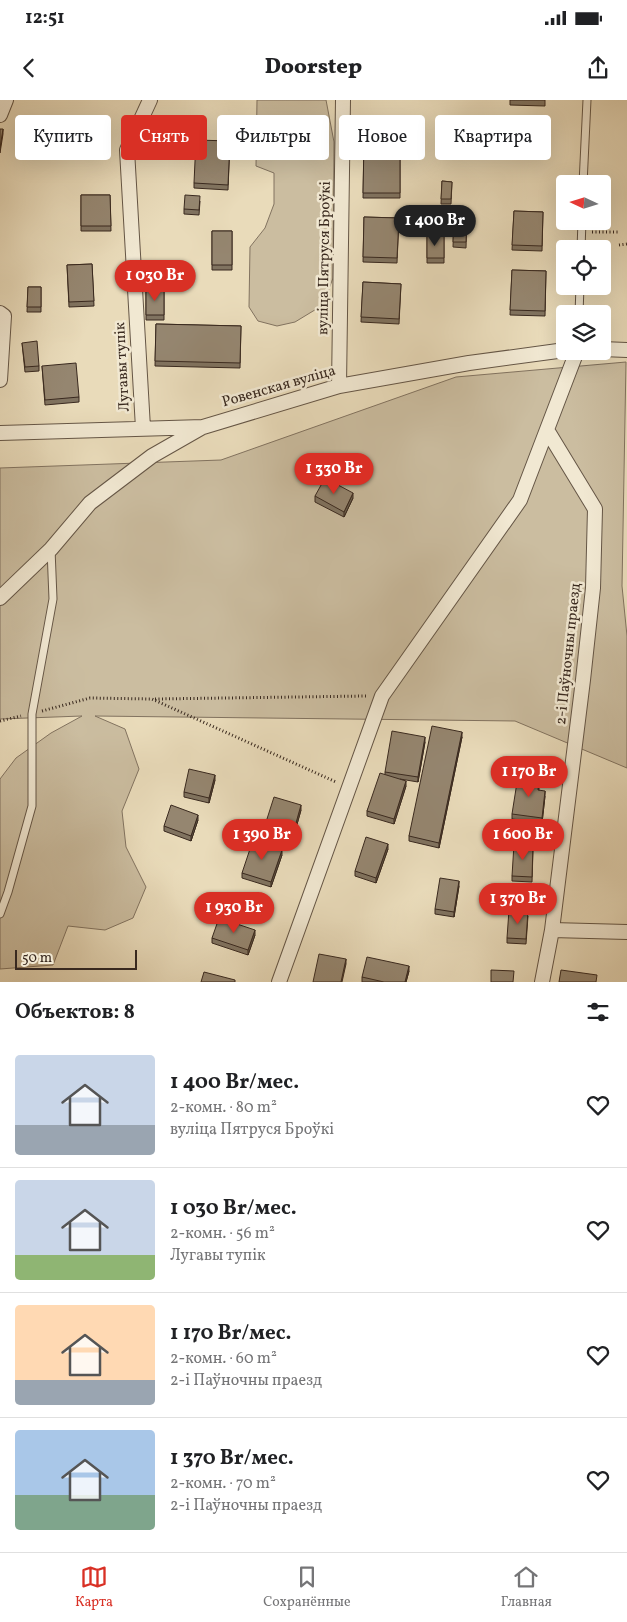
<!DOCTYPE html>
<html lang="ru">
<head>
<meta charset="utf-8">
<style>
	:root { --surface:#fff; --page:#f2f2f2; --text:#202124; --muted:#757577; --line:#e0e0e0; --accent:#d93025 }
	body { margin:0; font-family:Vollkorn,serif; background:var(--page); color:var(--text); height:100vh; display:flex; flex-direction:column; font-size:19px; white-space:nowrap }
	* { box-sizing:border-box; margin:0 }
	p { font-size:16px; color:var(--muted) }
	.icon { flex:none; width:28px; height:28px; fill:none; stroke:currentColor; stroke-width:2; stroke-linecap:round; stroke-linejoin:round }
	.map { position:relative; height:882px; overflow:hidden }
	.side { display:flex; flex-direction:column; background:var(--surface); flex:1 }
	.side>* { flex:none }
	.guide { position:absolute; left:15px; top:15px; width:598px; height:45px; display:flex; gap:10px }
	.needle { width:32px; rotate:274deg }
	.tools { position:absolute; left:556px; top:75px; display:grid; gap:10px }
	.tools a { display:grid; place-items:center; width:55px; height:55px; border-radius:5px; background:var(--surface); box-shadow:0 5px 20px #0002; font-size:25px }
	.scale { position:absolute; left:15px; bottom:12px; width:122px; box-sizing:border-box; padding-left:5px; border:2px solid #39291f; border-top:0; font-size:14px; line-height:18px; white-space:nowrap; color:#39291f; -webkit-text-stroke:4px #f1e8d2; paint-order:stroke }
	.price { position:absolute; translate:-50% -42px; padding:0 11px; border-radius:18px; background:var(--accent); color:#fff; font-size:16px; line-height:32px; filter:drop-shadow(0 1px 2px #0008) }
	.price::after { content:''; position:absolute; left:50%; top:30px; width:15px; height:11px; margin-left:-8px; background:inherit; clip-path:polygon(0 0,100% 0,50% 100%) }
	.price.selected { background:#222; color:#fff }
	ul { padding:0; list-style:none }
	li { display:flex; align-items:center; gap:15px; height:125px; padding:0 15px }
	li+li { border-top:1px solid var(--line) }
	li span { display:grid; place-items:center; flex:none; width:140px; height:100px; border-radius:5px; color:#555 }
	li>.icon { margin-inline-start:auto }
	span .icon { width:60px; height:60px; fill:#fffc; stroke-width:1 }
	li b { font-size:21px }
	h2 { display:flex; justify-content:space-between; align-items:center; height:60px; padding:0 15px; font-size:21px }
	.pill { padding:0 18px; border-radius:5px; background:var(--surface); box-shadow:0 5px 20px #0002; font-size:18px; line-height:45px }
	.pill.selected { background:var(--accent); color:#fff }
	.status { display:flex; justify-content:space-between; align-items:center; height:35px; padding:0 25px; background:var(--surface); direction:ltr }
	.status svg { height:14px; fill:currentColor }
	header { display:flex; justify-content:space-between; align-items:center; height:65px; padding:0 15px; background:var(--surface); font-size:22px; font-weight:800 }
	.dock { display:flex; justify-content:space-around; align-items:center; height:70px; border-top:1px solid var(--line); background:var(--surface); font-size:14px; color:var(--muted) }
	.dock a { display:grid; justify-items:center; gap:2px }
	.dock .selected { color:var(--accent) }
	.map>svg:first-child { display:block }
</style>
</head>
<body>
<div class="status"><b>12:51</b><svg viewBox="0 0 49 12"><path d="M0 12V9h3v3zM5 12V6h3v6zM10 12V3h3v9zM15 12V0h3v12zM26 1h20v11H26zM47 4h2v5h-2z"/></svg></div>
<header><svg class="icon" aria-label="back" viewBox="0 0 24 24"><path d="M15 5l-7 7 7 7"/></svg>Doorstep<svg class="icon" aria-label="share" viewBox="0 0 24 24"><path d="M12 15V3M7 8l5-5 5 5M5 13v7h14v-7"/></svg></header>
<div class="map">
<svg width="627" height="882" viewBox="0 0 627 882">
	<rect width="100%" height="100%" fill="#e9dbba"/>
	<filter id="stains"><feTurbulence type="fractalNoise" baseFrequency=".004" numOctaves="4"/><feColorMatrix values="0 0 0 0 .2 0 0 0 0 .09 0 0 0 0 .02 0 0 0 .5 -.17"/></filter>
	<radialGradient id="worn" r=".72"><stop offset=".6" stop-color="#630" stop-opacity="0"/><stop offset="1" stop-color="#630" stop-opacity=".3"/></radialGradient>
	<path fill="#cbbda0" stroke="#827360" d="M257 0H326L334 42 333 178 323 205 295 222 277 226 258 221 249 207 250 147 265 128 274 104V73L256 66Z
		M626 262 622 486 627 536V668L515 621 95 616 125 629 139 669 122 711 126 747 146 787 133 818 105 830 68 826 53 865 0 869V679L16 658 51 633 82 616 0 619V368L221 360 456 277Z"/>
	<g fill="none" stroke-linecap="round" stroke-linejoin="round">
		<g stroke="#655646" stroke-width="9">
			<path id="lane" d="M583 84 587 0
				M581 149 582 121
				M579 214 580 186
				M0 814 8 792 32 706V614L53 499 51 449"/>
		</g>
		<g stroke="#655646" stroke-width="16">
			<path id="street" d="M0 15 6 0
				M0 213 4 216 0 280
				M602 249 627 250
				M339 286 343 0
				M143 328 127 50 150 0
				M0 333 203 327 339 286 469 263 565 250
				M0 498 51 449 90 403 152 356 201 328
				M552 830 627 832
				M279 882 382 596 520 400 577 251
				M542 882 552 830 583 580 593 488 595 409 547 330"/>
		</g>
		<path stroke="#39291f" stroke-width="3" stroke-dasharray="1 2.5" stroke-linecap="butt" d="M592 132H619
			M619 145 627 144
			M155 599 366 596
			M42 611 90 598 152 599 336 682
			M0 621 21 616"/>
		<use href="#lane" stroke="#f1e8d2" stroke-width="7"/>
		<use href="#street" stroke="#f1e8d2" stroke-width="14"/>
	</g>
	<path fill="#807360" stroke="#39291f" d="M510 0H545V6L510 5Z
		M230 41 228 90 194 88V83Z
		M364 41H400V98H363Z
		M442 81 452 82 451 104H441Z
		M81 95H110L111 131H81Z
		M200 101 199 115 184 114V109Z
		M514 111 543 112 542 151 512 150Z
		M454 114 467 115 466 148 453 147Z
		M364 117 399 118 397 163 363 162Z
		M212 131H232V170H212Z
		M427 135 444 136V163H427Z
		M92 164 94 206 69 207 67 165Z
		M143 170 161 171V190H164V220H146V191H143Z
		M512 170 546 171 545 216 510 215Z
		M363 182 401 184 399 224 361 222Z
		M28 187H41V212H27Z
		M156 224 241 226 240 268 155 266Z
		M22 243 39 266V271L25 272Z
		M42 266 79 297V302L45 305Z
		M315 396 353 398 344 417 315 402Z
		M462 637 439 748 409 741V736Z
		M425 642 418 682 400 679 406 686 394 724 367 716V711L385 674V672Z
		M215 680 209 703 184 697V692Z
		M539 684V690L545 696 542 723 512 719V714Z
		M301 710 294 735 266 727V722Z
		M198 720 191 741 164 731V726Z
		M388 749 376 783 355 776V771Z
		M533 750 532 782 512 781V776Z
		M282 755 271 787 242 778V773Z
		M459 786 454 817 435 814V809Z
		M528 816 526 844 507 843V838Z
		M255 835 248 855 212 843V838Z
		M409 871 406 882H362V877Z"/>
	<path fill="#685e4e" stroke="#39291f" d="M3 29V34L0 53V48Z
		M353 393V398L344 417V412Z
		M462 632V637L439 748V743Z
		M425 637V642L418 682V677Z
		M215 675V680L209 703V698Z
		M406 681V686L394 724V719Z
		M545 691V696L542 723V718Z
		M301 705V710L294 735V730Z
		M198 715V720L191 741V736Z
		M388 744V749L376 783V778Z
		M282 750V755L271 787V782Z
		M459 781V786L454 817V812Z
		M255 830V835L248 855V850Z
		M346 859V864L342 882H341Z
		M409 866V871L406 882H405Z"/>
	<path fill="#958670" stroke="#39291f" d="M0 29H3L0 48Z
		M196 40 230 41 228 85 194 83Z
		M364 41H400V93H363Z
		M442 81 452 82 451 99H441Z
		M81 95H110L111 126H81Z
		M185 95 200 96 199 110 184 109Z
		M514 111 543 112 542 146 512 145Z
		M454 114 467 115 466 142H453Z
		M364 117 399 118 397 158 363 157Z
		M212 131H232V165H212Z
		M427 135 444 136V158H427Z
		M92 164 94 201 69 202 67 165Z
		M143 170 161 171 160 187 143 186Z
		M512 170 546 171 545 211 510 210Z
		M363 182 401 184 399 219 361 217Z
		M28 187H41V207H27Z
		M146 190H164V215H146Z
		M156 224 241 226 240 263 155 261Z
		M37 241 39 266 25 267 22 243Z
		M76 263 79 297 45 300 42 266Z
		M325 378 353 393 344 412 315 396Z
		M432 626 462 632 439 743 409 736Z
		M392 631 425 637 418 677 385 672Z
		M189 669 215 675 209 698 184 692Z
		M380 673 406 681 394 719 367 711Z
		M518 676 539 679 538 690 545 691 542 718 512 714Z
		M274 697 301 705 294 730 266 722Z
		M171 705 198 715 191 736 164 726Z
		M366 737 388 744 376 778 355 771Z
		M253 740 282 750 271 782 242 773Z
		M514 744 533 745 532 777 512 776Z
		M440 778 459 781 454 812 435 809Z
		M509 810 528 811 526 839 507 838Z
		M219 818 255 830 248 850 212 838Z
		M319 854 346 859 341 882H313Z
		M367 857 409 866 405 882H384L362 877Z
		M491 870 514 871 513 882H491Z
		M561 870 597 875 596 882H559Z
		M204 872 235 880V882H201Z"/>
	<g text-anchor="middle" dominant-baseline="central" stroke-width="5" stroke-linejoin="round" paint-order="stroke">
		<g font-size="15" fill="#39291f" stroke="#f1e8d2">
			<text transform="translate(325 158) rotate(-89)">вуліца Пятруся Броўкі</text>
			<text transform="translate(123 267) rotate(-93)">Лугавы тупік</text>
			<text transform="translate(279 287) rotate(-16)">Ровенская вуліца</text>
			<text transform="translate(569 554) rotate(-84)">2-і Паўночны праезд</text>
		</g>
	</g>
	<rect width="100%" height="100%" filter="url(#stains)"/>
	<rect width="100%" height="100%" fill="url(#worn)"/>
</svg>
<div class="tools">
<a><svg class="needle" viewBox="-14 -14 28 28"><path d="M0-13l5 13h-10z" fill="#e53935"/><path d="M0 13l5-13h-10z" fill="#757577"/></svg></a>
<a><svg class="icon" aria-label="locate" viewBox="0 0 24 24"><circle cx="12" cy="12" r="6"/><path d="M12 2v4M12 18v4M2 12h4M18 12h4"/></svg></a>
<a><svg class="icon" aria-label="layers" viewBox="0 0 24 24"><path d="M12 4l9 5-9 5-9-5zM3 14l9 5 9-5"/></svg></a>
</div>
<div class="scale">50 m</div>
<b class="price selected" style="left:435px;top:147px">1 400 Br</b>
<b class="price" style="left:155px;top:202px">1 030 Br</b>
<b class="price" style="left:334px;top:395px">1 330 Br</b>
<b class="price" style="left:529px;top:698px">1 170 Br</b>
<b class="price" style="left:262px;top:761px">1 390 Br</b>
<b class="price" style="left:523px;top:761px">1 600 Br</b>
<b class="price" style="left:518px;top:825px">1 370 Br</b>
<b class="price" style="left:234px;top:834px">1 930 Br</b>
<div class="guide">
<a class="pill">Купить</a>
<a class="pill selected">Снять</a>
<a class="pill">Фильтры</a>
<a class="pill">Новое</a>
<a class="pill">Квартира</a>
</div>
</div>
<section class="side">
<h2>Объектов: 8<svg class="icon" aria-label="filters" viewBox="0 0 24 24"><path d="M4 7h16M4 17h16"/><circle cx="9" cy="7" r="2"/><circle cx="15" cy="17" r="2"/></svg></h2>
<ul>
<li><span style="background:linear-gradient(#c9d6e8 70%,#9aa5b1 0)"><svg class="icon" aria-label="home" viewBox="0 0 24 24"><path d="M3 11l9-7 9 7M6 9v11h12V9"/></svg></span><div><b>1 400 Br/мес.</b><p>2-комн. · 80 m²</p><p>вуліца Пятруся Броўкі</p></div><svg class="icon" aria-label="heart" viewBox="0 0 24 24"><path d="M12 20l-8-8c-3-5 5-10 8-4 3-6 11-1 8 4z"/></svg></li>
<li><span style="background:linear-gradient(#c9d6e8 75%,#8fb573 0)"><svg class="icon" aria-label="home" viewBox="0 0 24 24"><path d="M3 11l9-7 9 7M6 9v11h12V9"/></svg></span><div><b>1 030 Br/мес.</b><p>2-комн. · 56 m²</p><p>Лугавы тупік</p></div><svg class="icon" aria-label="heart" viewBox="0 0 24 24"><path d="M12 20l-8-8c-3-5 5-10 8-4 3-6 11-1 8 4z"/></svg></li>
<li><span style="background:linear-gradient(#ffd9b3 75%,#9aa5b1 0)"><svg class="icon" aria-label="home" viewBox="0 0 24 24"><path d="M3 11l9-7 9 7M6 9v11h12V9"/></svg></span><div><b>1 170 Br/мес.</b><p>2-комн. · 60 m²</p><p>2-і Паўночны праезд</p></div><svg class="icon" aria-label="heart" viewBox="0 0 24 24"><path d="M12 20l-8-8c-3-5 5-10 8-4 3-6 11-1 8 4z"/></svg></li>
<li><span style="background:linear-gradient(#a9c7e8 65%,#7fa58c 0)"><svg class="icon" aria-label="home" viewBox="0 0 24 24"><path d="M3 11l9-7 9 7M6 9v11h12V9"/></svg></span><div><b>1 370 Br/мес.</b><p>2-комн. · 70 m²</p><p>2-і Паўночны праезд</p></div><svg class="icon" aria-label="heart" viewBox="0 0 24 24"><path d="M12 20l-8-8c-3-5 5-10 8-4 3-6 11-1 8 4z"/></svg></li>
</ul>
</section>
<nav class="dock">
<a class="selected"><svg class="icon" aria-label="map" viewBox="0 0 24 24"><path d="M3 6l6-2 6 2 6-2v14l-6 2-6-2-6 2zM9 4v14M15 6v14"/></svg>Карта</a>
<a><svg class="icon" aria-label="saved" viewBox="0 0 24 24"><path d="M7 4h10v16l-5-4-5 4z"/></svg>Сохранённые</a>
<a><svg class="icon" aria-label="home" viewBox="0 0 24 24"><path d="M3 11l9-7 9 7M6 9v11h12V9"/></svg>Главная</a>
</nav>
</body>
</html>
